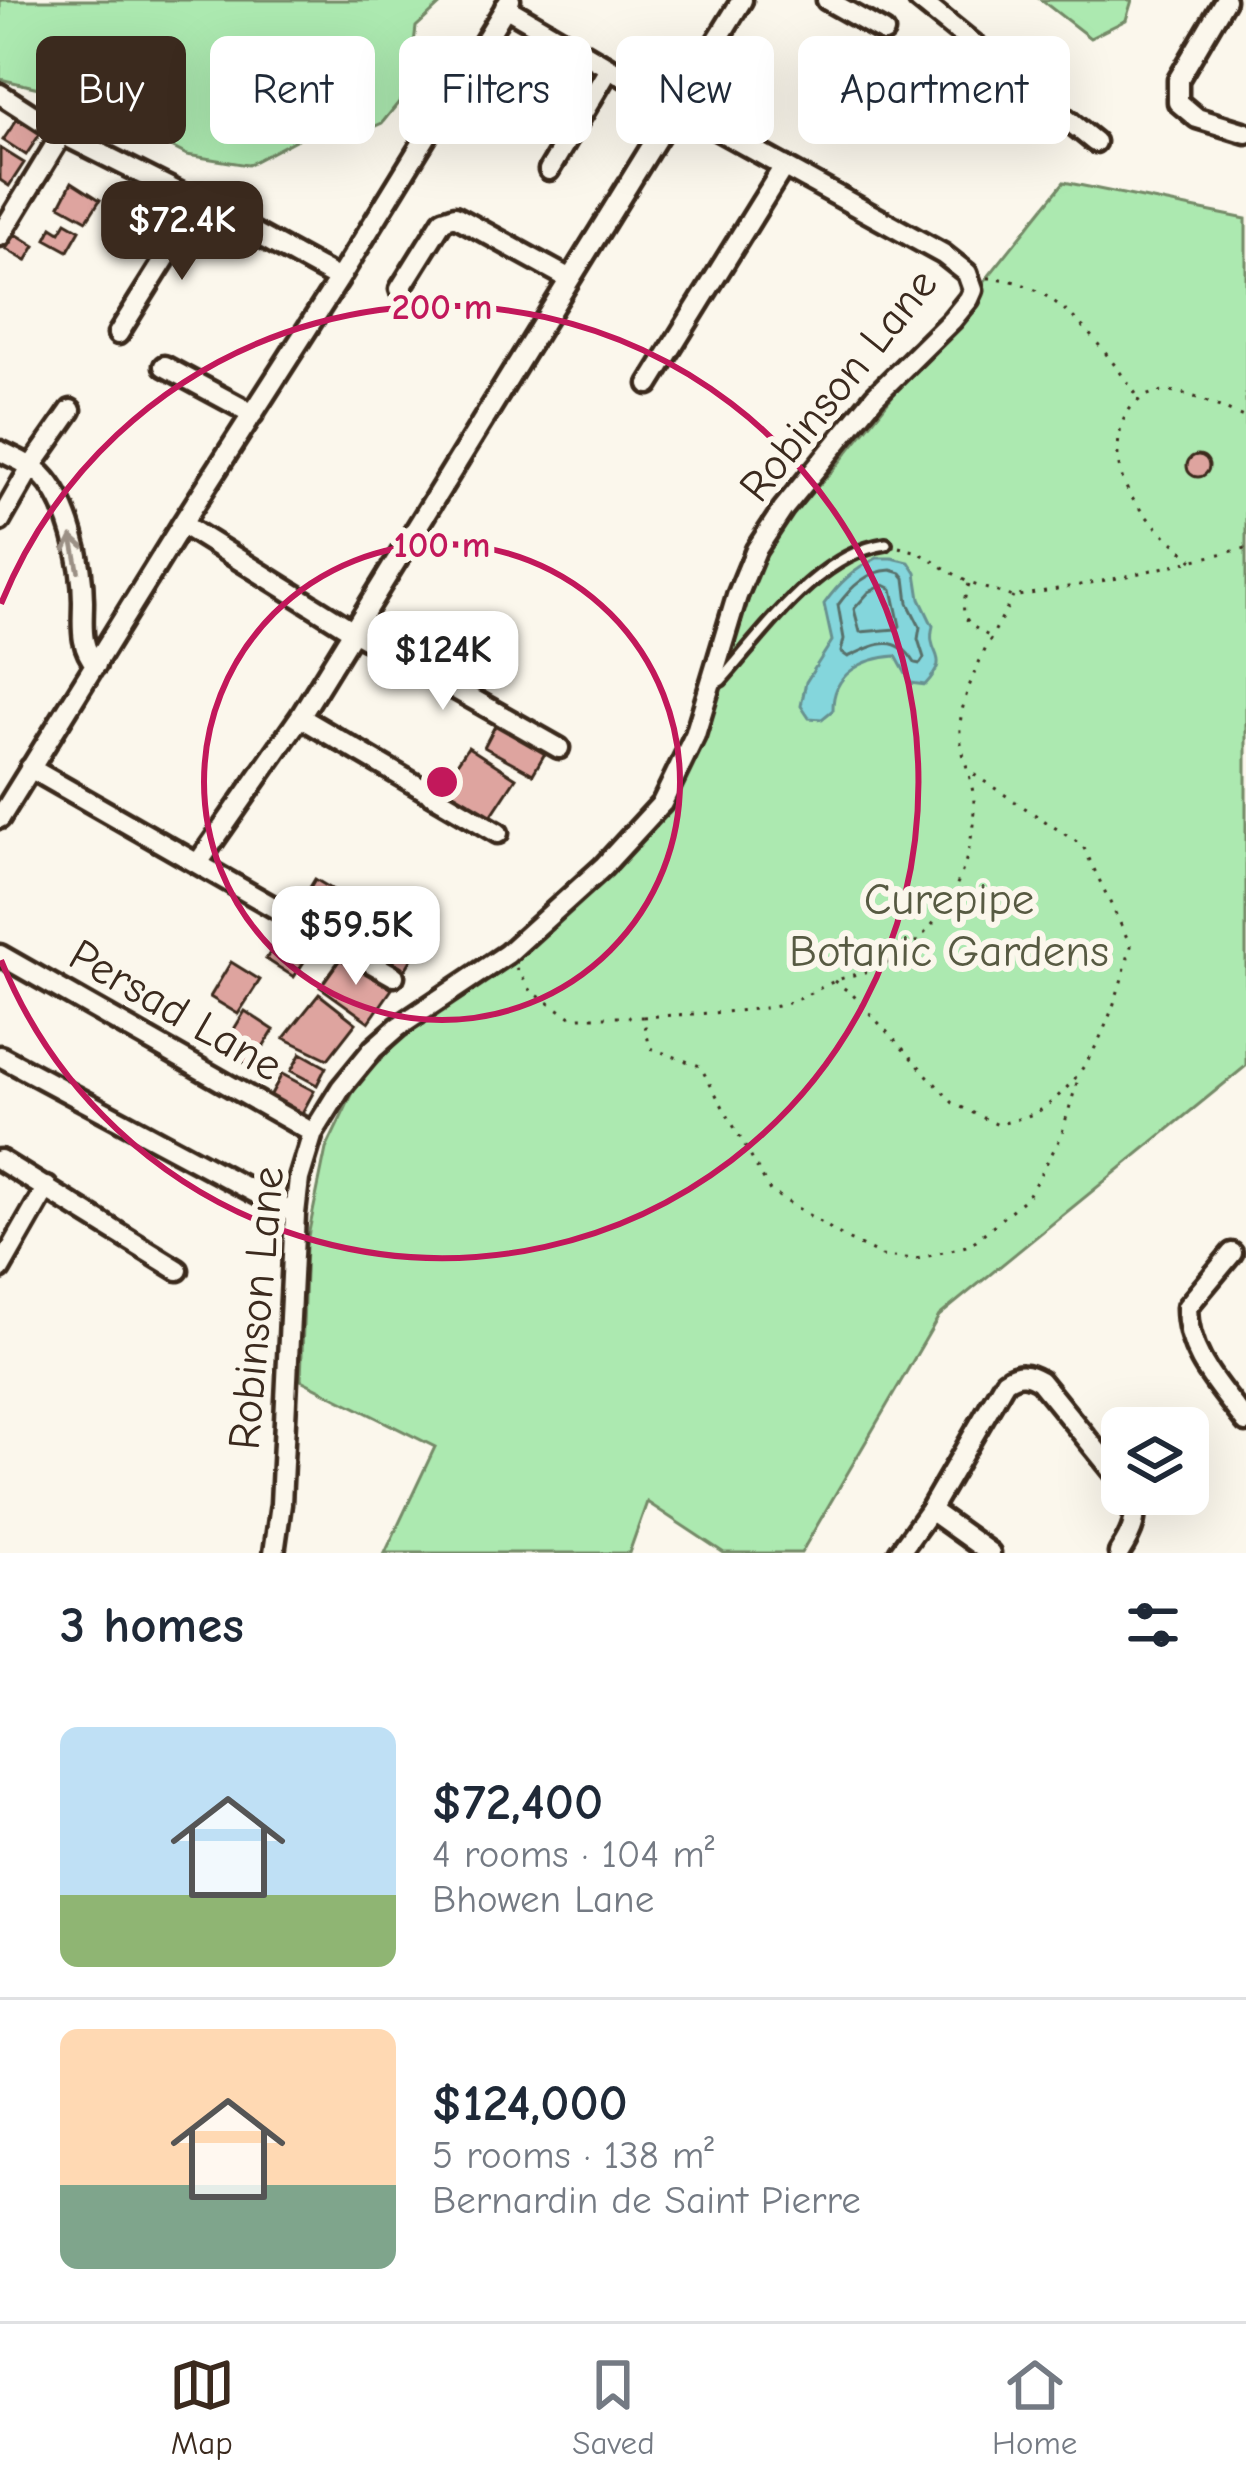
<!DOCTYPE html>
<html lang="en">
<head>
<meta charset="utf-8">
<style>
	:root { --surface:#fff; --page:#f2f2f3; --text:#1f2937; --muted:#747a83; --line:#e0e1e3; --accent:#3b2a1e }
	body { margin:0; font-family:"Comic Neue",sans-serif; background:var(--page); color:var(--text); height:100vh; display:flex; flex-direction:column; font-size:45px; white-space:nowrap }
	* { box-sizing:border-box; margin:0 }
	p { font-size:39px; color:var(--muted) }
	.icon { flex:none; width:66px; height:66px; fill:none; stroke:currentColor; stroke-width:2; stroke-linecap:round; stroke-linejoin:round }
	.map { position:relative; height:1553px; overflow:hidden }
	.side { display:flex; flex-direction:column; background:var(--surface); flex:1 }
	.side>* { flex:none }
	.hud { position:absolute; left:36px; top:36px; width:1176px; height:108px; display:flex; gap:24px }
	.tools { position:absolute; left:1101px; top:1407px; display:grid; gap:24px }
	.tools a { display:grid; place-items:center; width:108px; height:108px; border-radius:18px; background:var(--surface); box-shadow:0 12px 48px #0002; font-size:60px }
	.price { position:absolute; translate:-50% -102px; padding:0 27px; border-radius:24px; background:#fff; color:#222; font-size:39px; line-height:78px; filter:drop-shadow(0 3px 6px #0008) }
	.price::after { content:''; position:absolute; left:50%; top:72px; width:36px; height:27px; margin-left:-18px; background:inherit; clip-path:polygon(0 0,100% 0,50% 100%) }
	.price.selected { background:var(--accent); color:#fff }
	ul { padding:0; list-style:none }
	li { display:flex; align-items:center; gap:36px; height:300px; padding:0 60px }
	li+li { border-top:3px solid var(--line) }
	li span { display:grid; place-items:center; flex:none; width:336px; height:240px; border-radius:18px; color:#555 }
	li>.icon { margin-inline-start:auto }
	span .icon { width:144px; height:144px; fill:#fffc; stroke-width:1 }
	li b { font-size:51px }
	h2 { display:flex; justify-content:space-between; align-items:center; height:144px; padding:0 60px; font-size:51px }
	.chip { padding:0 42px; border-radius:18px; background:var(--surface); box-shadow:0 12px 48px #0002; font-size:42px; line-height:108px }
	.chip.selected { background:var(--accent); color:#fff }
	.tab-bar { display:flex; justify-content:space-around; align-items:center; height:168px; border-top:3px solid var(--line); background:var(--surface); font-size:33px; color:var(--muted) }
	.tab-bar a { display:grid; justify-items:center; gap:6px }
	.tab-bar .selected { color:var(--accent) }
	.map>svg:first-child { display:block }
</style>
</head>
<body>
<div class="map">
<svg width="1246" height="1553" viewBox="0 0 1246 1553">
	<rect width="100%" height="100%" fill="#fbf7ec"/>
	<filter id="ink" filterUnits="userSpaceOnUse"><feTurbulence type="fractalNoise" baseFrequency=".00833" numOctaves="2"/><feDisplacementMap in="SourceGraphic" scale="24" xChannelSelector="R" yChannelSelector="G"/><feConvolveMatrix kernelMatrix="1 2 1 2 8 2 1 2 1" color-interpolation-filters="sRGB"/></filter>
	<g filter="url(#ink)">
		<path fill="#ace9b0" stroke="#748a67" stroke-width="3" d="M0 0H445L416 27 408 91 382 123 364 131 303 136 248 165 187 155 73 96 0 79Z
			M1041 0H1132L1126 20 1090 38Z
			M1064 182 1246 219V1066L939 1316 801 1553H724L647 1502 629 1553H385L435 1447 301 1380 306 1246 326 1149 357 1084 409 1031 522 949 675 808 763 558 790 515 830 474Z"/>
		<path fill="#84d6dc" stroke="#679190" stroke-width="3" d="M877 558H892L909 562 916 573 920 599 933 626C925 657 954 654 925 685L911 683 896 656C864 658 832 673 833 710L822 719 809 718 801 706 806 682 832 641 824 604C839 583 853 570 877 558Z"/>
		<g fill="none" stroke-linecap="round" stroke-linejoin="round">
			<path stroke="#586f6a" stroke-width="3" d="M891 570 901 573 905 578 908 603 920 627 918 639 924 658 920 664 915 663C896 632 876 644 848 657L841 652 844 639 838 605C851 587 867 571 891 570Z
				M884 585 892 589 900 626 896 629 860 632 854 609 869 592Z"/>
		</g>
		<path fill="#dea49f" stroke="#3b2a1e" stroke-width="3" d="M22 112 38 122 40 134 26 155 3 140Z
			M0 148 24 163 9 186 0 180Z
			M72 182 100 200 87 220 60 205Z
			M66 222 80 230 68 251 46 239 52 227 60 232Z
			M16 234 35 246 26 261 6 249Z
			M1187 466a11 11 0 1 1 22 0a11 11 0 1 1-22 0Z
			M497 722 548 748 533 774 484 747Z
			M468 747 516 778 489 819 441 788Z
			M315 879 348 899 330 929 297 909Z
			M392 909 429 930 405 970 368 948Z
			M287 926 315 945 294 977 266 959Z
			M343 955 392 989 369 1022 320 987Z
			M231 962 260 980 238 1014 210 997Z
			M319 994 356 1023 328 1059 284 1038Z
			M245 1011 274 1030 251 1067 222 1049Z
			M301 1053 326 1067 317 1085 291 1071Z
			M282 1074 314 1091 301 1115 269 1098Z"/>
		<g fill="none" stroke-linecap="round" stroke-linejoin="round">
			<g stroke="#3b2a1e" stroke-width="18">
				<path id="lane" d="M712 685 721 680C765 631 818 554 886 544"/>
			</g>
			<g stroke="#3b2a1e" stroke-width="27">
				<path id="street" d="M827 0 884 32
					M919 0 1095 142
					M1225 0 1178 80V102L1197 118 1246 133
					M0 94 62 134 200 203 339 279
					M549 170 609 69
					M0 236 62 134
					M400 289 443 220 455 216 570 279
					M118 334 200 203
					M164 366 253 414
					M649 384 784 166
					M0 451C14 458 30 464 42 475 69 502 83 564 83 601 83 626 79 645 96 665
					M0 521 31 467 71 410
					M182 524 353 631 559 748
					M300 717 498 833
					M30 768 394 976
					M0 818 182 524 339 279 510 0
					M198 863 300 717 742 0
					M0 955 313 1133
					M0 1056 295 1214
					M0 1160 178 1270
					M1232 1253 1187 1307C1187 1355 1219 1386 1246 1422
					M0 1269 47 1187
					M930 1510 990 1553
					M274 1553 281 1504 295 1214 299 1179 313 1133 341 1088 373 1049 398 1027 507 954 603 867 662 803 695 735 737 596 756 550 783 509 875 396 952 320 969 299 973 290 967 273 943 254 676 107 505 7
					M899 1553 930 1510 1005 1381C1018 1372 1027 1373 1040 1381L1122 1482
					M1119 1553C1132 1533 1140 1517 1130 1494"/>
			</g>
			<path stroke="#3b2a1e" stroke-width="3" stroke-dasharray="3 9" stroke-linecap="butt" d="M988 278C1056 278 1103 349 1139 398
				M899 547 918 552 969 583 1013 597 1118 578 1246 548
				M1193 560C1157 527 1110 494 1119 439 1120 430 1122 421 1127 413 1135 400 1151 391 1166 391 1188 391 1225 410 1246 418
				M969 584C958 615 963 623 991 637
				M516 968 532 992 571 1017H643L650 1048 700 1066 770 1191 849 1240 882 1256 917 1259 970 1245 1028 1196 1060 1139 1079 1076
				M834 981 852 994 953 1103 998 1125C1012 1120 1030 1117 1042 1109 1096 1072 1115 1006 1131 946L1083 846 967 770
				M643 1017C686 1014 729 1013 772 1007 797 1003 817 988 840 979 854 974 870 972 883 965 941 935 974 869 974 805 974 781 961 757 960 733 958 693 994 633 1013 597"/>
			<use href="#lane" stroke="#fbf7ec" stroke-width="9"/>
			<use href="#street" stroke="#fbf7ec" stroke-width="18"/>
		</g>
		<defs><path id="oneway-shaft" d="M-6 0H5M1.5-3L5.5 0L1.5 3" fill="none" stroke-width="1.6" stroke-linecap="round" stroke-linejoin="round" transform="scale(3)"/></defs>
		<use stroke="#9b9085" href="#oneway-shaft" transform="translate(75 553) rotate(-101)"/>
	</g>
	<g fill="none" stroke="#c2185b" stroke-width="6">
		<circle cx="442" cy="782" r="238"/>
		<path d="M1 604A476 476 0 1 1 1 960"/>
	</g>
	<g text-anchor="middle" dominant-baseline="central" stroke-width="12" stroke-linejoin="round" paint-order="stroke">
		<g font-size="45" fill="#3b2a1e" stroke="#fbf7ec">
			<text transform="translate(838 385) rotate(-51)">Robinson Lane</text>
			<text transform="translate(176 1010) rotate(30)">Persad Lane</text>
			<text transform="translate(256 1308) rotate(-85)">Robinson Lane</text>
		</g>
		<g font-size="45" fill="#575a42" stroke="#fbf7ec">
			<text x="949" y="899">Curepipe<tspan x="949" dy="52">Botanic Gardens</tspan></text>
		</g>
	</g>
	<circle cx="442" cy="782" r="18" fill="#c2185b" stroke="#fbf7ec" stroke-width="6"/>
	<g font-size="36" text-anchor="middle" font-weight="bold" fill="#c2185b" stroke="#fbf7ec" stroke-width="12" stroke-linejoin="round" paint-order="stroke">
		<text x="442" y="319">200 m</text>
		<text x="442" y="557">100 m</text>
	</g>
</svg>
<div class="tools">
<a><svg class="icon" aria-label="layers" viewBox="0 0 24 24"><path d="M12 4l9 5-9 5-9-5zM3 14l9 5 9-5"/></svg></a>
</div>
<b class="price selected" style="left:182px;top:283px">$72.4K</b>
<b class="price" style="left:443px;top:713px">$124K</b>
<b class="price" style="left:356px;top:988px">$59.5K</b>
<div class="hud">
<a class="chip selected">Buy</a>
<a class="chip">Rent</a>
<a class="chip">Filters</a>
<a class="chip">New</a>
<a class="chip">Apartment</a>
</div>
</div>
<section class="side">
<h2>3 homes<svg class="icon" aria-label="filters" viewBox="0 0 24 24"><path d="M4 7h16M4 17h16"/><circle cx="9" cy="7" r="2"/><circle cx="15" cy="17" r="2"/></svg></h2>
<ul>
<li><span style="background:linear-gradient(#bfe0f5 70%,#8fb573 0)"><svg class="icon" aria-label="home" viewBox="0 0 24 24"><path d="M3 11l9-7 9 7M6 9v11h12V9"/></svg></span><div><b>$72,400</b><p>4 rooms · 104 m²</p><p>Bhowen Lane</p></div></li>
<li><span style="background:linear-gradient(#ffd9b3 65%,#7fa58c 0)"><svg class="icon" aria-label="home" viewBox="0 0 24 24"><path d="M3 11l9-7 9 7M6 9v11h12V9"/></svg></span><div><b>$124,000</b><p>5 rooms · 138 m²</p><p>Bernardin de Saint Pierre</p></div></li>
</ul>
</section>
<nav class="tab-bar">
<a class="selected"><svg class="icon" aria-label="map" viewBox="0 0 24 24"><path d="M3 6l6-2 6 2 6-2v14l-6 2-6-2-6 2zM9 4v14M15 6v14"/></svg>Map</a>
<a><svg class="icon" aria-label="saved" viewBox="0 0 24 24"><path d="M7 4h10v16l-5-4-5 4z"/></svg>Saved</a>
<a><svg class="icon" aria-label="home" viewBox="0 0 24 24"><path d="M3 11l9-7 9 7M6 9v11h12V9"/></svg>Home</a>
</nav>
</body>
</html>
